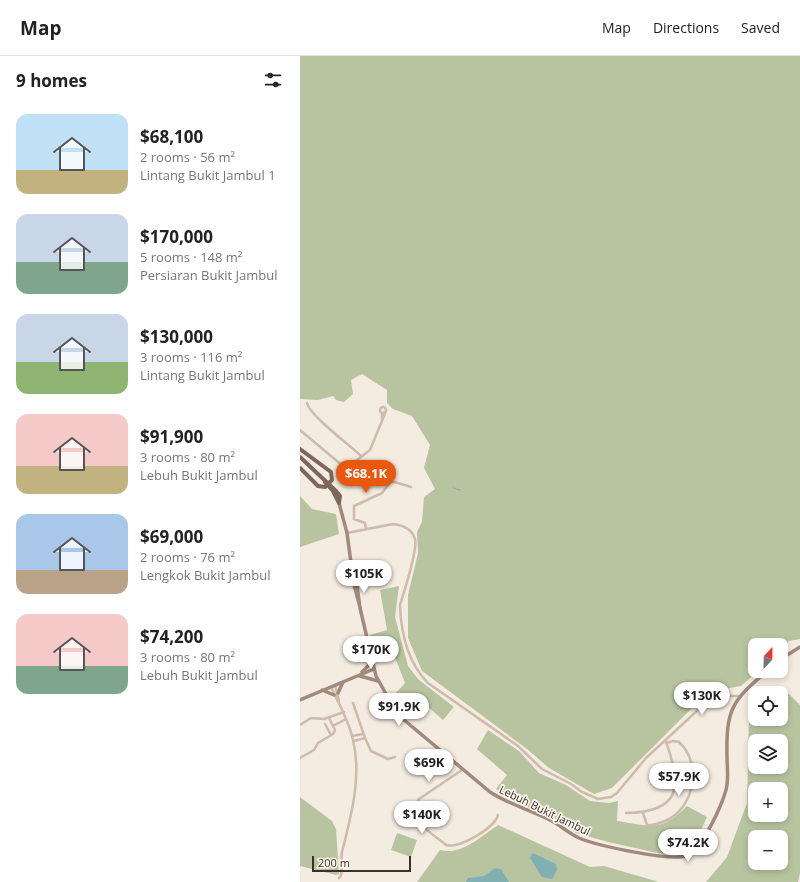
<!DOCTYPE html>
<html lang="en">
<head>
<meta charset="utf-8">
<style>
	:root { --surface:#fff; --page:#f6f6f6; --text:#222; --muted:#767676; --line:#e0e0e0; --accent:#ea580c }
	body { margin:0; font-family:"Open Sans",sans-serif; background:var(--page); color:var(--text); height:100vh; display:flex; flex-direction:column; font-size:15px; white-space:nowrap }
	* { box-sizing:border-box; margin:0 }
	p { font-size:13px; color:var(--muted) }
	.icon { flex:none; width:22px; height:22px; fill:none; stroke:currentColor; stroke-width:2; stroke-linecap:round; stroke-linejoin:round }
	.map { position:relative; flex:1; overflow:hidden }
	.sheet { display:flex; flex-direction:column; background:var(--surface); width:300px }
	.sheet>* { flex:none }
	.needle { width:26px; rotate:22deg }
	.tools { position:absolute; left:448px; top:582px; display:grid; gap:8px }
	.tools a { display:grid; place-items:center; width:40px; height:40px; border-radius:8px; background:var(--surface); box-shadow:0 2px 6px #0003; font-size:20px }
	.scale { position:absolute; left:12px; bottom:10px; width:99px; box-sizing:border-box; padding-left:4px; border:2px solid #3b302b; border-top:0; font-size:11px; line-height:14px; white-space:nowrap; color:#3b302b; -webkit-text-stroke:3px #fbf5ee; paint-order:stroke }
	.price { position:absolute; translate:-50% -34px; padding:0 9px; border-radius:14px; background:#fff; color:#222; font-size:13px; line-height:26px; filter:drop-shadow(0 1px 2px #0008) }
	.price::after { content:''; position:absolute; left:50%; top:24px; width:12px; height:9px; margin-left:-6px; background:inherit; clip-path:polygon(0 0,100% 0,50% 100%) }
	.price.current { background:var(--accent); color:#fff }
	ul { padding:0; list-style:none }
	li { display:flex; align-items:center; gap:12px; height:100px; padding:0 16px }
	li span { display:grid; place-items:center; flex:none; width:112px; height:80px; border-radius:12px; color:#555 }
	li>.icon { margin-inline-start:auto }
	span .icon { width:48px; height:48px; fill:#fffc; stroke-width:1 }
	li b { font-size:17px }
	h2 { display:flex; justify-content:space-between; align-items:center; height:48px; padding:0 16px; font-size:17px }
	header { display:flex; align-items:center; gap:24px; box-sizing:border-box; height:56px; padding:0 20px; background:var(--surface); border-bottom:1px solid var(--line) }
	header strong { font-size:19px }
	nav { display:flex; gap:22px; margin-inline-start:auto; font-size:14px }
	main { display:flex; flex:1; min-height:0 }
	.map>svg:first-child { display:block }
</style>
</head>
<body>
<header>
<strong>Map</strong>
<nav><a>Map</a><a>Directions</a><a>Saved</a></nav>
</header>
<main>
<section class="sheet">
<h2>9 homes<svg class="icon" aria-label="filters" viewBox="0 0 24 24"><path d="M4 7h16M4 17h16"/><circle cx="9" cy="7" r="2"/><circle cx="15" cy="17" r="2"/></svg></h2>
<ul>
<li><span style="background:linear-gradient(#bfe0f5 70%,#c2b280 0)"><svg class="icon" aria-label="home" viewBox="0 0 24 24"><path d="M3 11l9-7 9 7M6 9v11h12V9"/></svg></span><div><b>$68,100</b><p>2 rooms · 56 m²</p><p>Lintang Bukit Jambul 1</p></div></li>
<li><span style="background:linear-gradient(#c9d6e8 60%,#7fa58c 0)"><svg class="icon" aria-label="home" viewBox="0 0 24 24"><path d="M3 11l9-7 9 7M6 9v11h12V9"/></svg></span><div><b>$170,000</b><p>5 rooms · 148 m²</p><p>Persiaran Bukit Jambul</p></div></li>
<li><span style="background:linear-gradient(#c9d6e8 60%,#8fb573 0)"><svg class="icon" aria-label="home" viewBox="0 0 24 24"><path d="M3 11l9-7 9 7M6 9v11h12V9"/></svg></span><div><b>$130,000</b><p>3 rooms · 116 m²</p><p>Lintang Bukit Jambul</p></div></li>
<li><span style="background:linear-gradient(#f6c9c9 65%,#c2b280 0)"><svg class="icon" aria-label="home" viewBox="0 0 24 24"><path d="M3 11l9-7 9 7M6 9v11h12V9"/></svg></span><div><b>$91,900</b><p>3 rooms · 80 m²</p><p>Lebuh Bukit Jambul</p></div></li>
<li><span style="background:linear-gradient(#a9c7e8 70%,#b9a48a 0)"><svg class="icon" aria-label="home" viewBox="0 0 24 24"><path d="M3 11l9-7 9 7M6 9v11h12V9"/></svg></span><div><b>$69,000</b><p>2 rooms · 76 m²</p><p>Lengkok Bukit Jambul</p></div></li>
<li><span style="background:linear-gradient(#f6c9c9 65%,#7fa58c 0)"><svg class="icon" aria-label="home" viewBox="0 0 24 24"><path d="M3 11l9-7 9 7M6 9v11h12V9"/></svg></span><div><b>$74,200</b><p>3 rooms · 80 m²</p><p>Lebuh Bukit Jambul</p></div></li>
</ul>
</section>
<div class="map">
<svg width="500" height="826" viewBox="0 0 500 826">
	<rect width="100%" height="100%" fill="#f4ebe1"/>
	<path fill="#b8c4a0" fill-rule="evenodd" d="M0 0H500V583L489 585 481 593V589H455V615H458L441 630 419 634 393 651 312 732 294 738 249 712 227 693 122 615 108 582V539L118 497 117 476 122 466 124 441 135 433 124 412 130 389 112 360 93 353 87 347V334L62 318 51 324 53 338 44 346 36 344 33 340 18 344 0 343Z
		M0 440 12 453 36 458 39 478 0 491Z
		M99 530 95 561 108 610 118 623 154 651 143 664 119 643 107 657 92 641 105 627 91 591 73 593 70 579 87 574 80 534Z
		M478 635 489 638 500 649V817L498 826H406L427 801 447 747 449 659 455 649V663H481V637H466ZM455 685H481V711H455ZM455 733H481V759H455ZM455 781H481V807H455Z
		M188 674 219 695 239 717 266 729 290 745 309 747 318 745 317 765C352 770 360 777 387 750L407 761 396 785 381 796 362 798 308 786 276 777 253 761 210 744 196 733 207 719 177 693Z
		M0 741 32 765 36 773 39 818 36 819 0 810Z
		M198 769 290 811 304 810 359 826H117L140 794C162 800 181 780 198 769Z
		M97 777 117 784 111 801 91 794Z"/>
	<path fill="#7fb0b2" d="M233 797 256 808 257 814 252 823 242 821 230 802Z
		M195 812 201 813 209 826H166L168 822 184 820Z"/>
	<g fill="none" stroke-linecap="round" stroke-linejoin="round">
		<path stroke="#7fb0b2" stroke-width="1" d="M153 432 160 434"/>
		<path stroke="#cdbbac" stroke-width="2.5" d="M7 347C10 360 50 389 61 400
			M80 354a3 3 0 1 1 6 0a3 3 0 1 1-6 0Z
			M82 357V365L85 357
			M0 374 44 411H48L70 394 82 365
			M66 473 65 467 54 463V450L82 437 91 425 111 431
			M47 477 93 468C102 469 112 473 115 483 118 495 104 535 100 549 101 577 108 607 128 627L218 690 242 713 271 728 282 736 298 743 311 741 317 737 346 702 399 653 419 640H440
			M35 629 39 645
			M31 631C39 648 49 665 53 684 62 720 51 761 42 796 40 804 45 816 39 822
			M53 647 65 682 71 695 88 703 95 701
			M25 668 31 679
			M0 669 11 662 24 663 44 656
			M33 670 46 663
			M52 680 63 678
			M54 685 65 682
			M0 702 14 694 18 687 33 678 35 674 29 662
			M162 714 119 743C106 764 132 777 146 789 159 793 195 772 198 759
			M326 757C380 756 383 732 366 686
			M343 757 347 769C353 770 358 768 365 765 394 753 403 708 379 686L373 685 367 687"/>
		<path stroke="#a18a7d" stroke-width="3.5" d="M39 447 47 477 54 529 60 551
			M54 518 56 522 60 552 76 620 97 658 190 736C208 748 228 753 248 763 259 768 268 777 279 782 296 789 374 807 388 799 404 789 421 751 426 734 429 723 427 711 427 700 426 653 432 645 467 615
			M481 603 500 591
			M62 616 69 609 70 601
			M60 620 78 625
			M22 634 34 639
			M38 637 43 626
			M0 644 74 613"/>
		<path stroke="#7d675c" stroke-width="4" d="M0 401 36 435 40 440 39 447
			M25 426 33 435 39 447"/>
		<path stroke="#7d675c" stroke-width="4" d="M0 393 31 416 32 424 25 431 18 430 0 412"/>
	</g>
	<g text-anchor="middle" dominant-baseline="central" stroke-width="3.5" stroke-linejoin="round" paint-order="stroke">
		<g font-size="11" fill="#3b302b" stroke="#fbf5ee">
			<text transform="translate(245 754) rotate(26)">Lebuh Bukit Jambul</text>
		</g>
	</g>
</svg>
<div class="tools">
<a><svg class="needle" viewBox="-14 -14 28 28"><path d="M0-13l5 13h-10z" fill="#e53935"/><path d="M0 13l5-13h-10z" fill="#767676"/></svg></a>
<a><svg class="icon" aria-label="locate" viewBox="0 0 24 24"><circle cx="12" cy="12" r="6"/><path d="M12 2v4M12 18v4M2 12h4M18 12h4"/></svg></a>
<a><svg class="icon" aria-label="layers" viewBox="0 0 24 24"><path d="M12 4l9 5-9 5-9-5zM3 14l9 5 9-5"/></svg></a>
<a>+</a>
<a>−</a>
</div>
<div class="scale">200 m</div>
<b class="price current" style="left:66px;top:438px">$68.1K</b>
<b class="price" style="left:64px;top:538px">$105K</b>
<b class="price" style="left:71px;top:614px">$170K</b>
<b class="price" style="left:402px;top:660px">$130K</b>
<b class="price" style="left:99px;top:671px">$91.9K</b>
<b class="price" style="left:129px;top:727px">$69K</b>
<b class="price" style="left:379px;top:741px">$57.9K</b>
<b class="price" style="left:122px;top:779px">$140K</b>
<b class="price" style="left:388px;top:807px">$74.2K</b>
</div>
</main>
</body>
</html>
